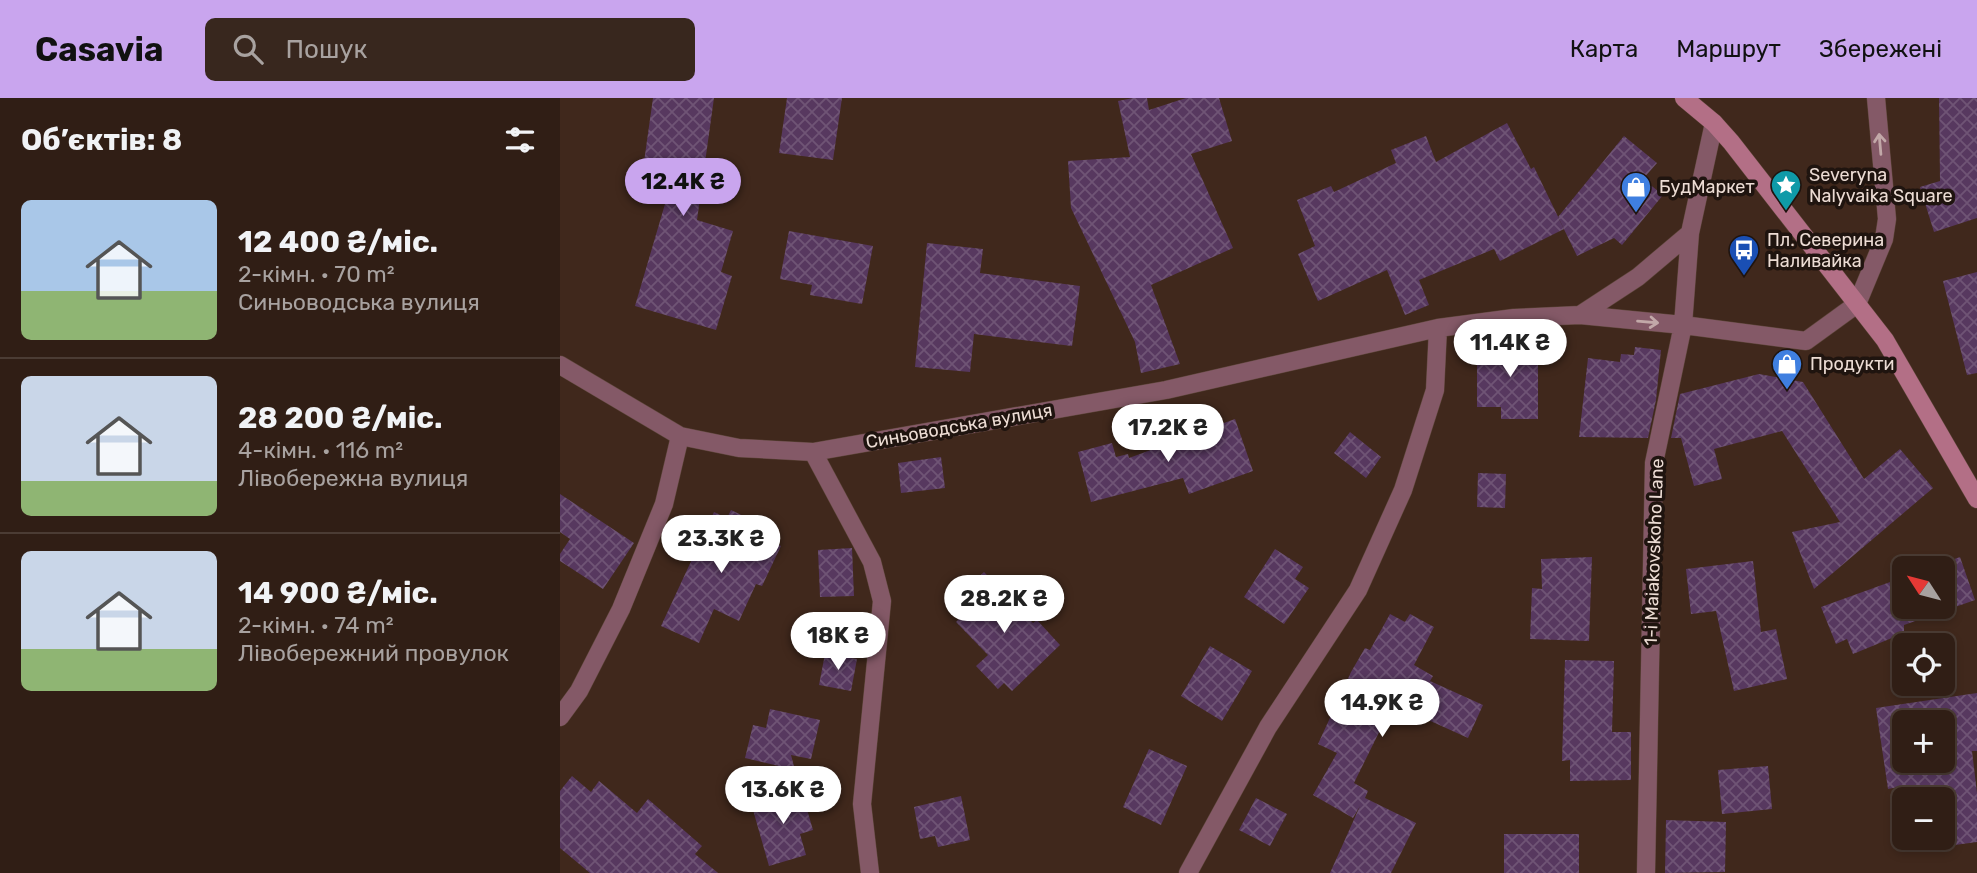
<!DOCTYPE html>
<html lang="uk">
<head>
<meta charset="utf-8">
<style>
	:root { --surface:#301e15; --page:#38271e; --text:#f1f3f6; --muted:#a8a2a0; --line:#4b3c34; --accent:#c9a5ee }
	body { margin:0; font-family:Rubik,sans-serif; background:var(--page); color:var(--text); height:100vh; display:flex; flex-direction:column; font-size:26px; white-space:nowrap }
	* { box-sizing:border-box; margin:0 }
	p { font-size:23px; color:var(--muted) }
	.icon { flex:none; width:38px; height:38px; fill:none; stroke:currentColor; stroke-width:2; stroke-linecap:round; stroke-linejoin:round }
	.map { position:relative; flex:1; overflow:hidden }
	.panel { display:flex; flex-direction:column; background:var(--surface); width:560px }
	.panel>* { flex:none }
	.needle { width:46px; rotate:306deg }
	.fabs { position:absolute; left:1332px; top:458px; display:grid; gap:14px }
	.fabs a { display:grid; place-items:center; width:63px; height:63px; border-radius:10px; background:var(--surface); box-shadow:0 4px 10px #0003,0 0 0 2px var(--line); font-size:35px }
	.price { position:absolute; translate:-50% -60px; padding:0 16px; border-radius:24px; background:#fff; color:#222; font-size:23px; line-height:46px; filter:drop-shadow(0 2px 4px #0008) }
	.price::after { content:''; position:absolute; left:50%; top:42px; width:21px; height:16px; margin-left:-10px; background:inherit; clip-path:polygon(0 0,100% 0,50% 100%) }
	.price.on { background:var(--accent); color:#111 }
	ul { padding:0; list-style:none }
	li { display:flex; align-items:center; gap:21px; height:175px; padding:0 21px }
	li+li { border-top:2px solid var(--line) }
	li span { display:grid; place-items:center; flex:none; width:196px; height:140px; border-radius:10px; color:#555 }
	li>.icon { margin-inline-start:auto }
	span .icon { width:84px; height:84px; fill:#fffc; stroke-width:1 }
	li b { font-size:30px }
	h2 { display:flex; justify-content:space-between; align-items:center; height:84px; padding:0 21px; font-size:30px }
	header { display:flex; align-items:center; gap:42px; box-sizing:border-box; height:98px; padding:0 35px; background:var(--accent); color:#111 }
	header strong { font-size:33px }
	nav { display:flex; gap:38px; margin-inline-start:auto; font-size:24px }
	.search { width:490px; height:63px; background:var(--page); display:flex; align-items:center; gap:18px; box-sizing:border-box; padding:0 24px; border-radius:10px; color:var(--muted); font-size:26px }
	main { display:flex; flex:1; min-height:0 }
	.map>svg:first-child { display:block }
</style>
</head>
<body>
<header>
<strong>Casavia</strong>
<div class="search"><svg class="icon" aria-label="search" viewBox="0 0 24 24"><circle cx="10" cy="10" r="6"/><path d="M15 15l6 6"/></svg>Пошук</div>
<nav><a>Карта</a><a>Маршрут</a><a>Збережені</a></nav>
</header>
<main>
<section class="panel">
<h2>Об’єктів: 8<svg class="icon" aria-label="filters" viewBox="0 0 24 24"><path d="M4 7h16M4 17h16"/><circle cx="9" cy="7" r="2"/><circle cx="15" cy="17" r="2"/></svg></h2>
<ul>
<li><span style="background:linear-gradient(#a9c7e8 65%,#8fb573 0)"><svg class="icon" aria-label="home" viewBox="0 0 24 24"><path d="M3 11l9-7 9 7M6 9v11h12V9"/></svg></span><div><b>12 400 ₴/міс.</b><p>2-кімн. · 70 m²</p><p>Синьоводська вулиця</p></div></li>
<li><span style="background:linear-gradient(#c9d6e8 75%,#8fb573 0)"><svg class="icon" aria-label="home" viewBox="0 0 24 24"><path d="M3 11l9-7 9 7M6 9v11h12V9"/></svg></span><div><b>28 200 ₴/міс.</b><p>4-кімн. · 116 m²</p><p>Лівобережна вулиця</p></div></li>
<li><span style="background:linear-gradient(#c9d6e8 70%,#8fb573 0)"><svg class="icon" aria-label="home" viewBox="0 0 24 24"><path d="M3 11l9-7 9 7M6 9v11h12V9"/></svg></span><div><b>14 900 ₴/міс.</b><p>2-кімн. · 74 m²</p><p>Лівобережний провулок</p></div></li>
</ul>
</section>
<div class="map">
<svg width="1417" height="775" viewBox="0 0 1417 775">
	<defs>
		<pattern id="building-cross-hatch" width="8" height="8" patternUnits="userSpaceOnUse" patternTransform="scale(1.75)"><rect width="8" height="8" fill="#57385f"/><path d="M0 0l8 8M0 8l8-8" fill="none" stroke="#6f5475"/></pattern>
	</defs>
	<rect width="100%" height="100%" fill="#40281c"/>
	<path fill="url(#building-cross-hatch)" fill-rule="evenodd" d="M93 0H154L137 122 173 133 161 174 172 178 156 232 75 208 110 89 81 85Z
		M227 0H282L273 62 219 55Z
		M573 0H587L589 12 626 0H659L672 43 631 56 673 150 591 187 620 266 581 275 575 244 511 110 508 63 570 59 558 3Z
		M1379 0H1417V120L1374 134 1360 89 1380 83Z
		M947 25 971 71 974 69 1004 131 940 163 934 151 859 182 869 207 845 217 827 172 758 203 738 156 755 148 737 102 771 88 774 94 836 65 831 52 866 38 876 64Z
		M1064 38 1097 65 1083 81 1103 97 1062 147 1054 140 1017 158 998 119Z
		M229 133 313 148 302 206 250 197 252 187 220 181Z
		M367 145 423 151 420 175 520 188 512 248 414 236 410 274 355 269Z
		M1417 174V275L1407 277 1383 183Z
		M946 241H978V321H941V309H917V253H946Z
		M1075 249 1101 252 1096 302 1088 340 1019 339 1028 260 1060 264 1061 256 1074 257Z
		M1199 276 1243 284 1304 381 1340 351 1373 390 1254 491 1232 434 1280 424 1222 333 1154 351 1162 381 1134 388 1121 340H1111L1120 296Z
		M675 321 693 373 629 396 623 380 531 404 518 354 552 345 556 359 568 356 569 360Z
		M790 334 821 359 806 380 774 355Z
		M381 359 385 390 341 395 338 365Z
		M918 375 946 376 945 410 917 409Z
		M0 396 74 445 43 491 0 463V456L10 441 0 434Z
		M171 412 196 424 195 426 201 429 198 437 221 448 202 488 196 486 179 523 154 511 139 545 101 528 154 414 167 420Z
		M292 450 294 498 260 499 258 452Z
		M715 451 743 469 735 481 749 490 724 526 684 499Z
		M1032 459 1029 543 970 541 972 490 982 491 981 461Z
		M1400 459 1415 502 1344 527V535L1293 556 1287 541 1276 546 1261 509 1344 479V509H1382V471H1367Z
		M1193 463 1201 534 1216 531 1227 581 1174 593 1156 513 1131 516 1126 471Z
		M424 474 473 525 477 522 500 547 452 593 444 585 438 591 416 568 428 557 396 524 412 508 400 496Z
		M830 516 845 524 850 516 874 529 854 567 873 578 870 583 923 607 908 640 833 606 794 685 808 693 805 700 856 725 831 775H770L800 708 793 720 753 697 777 655 758 646 791 574 805 550 810 552Z
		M650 548 692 573 662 623 621 598Z
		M265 556 297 561 291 593 259 587Z
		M1005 562 1054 563 1052 634H1071V682L1010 683V662L1002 663Z
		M1417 595V653H1412L1417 695V744L1358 752 1356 740H1382V702H1351L1349 687 1328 691 1316 610ZM1344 625H1382V663H1344Z
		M210 611 260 622 251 661 231 657 235 672 185 660 193 627 206 630Z
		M589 651 627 668 601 727 563 709Z
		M1208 668 1212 711 1162 716 1158 672Z
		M12 678 31 694 39 683 77 715 88 701 142 748 135 756 158 775H30L0 750V693Z
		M241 691 253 732 240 736 246 757 209 768 191 705Z
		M401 698 410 742 378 749 375 738 360 741 354 709Z
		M696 700 727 716 710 748 679 732Z
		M1106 722 1166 724 1165 774 1105 775Z
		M944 736H1019V775H944Z"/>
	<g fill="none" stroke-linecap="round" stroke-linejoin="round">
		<g stroke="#5c4539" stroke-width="19">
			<path id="minor" d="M1020 217 1078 179 1130 135
				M0 267 120 338 179 350 253 354 606 292 878 230 954 220 1020 217 1123 227 1246 243 1297 206 1324 141 1327 121 1316 0
				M253 354 312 464 322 503 302 706 310 775
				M0 619 19 593 61 511 104 406 120 338
				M628 775 708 629 798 492 843 392 875 292 878 230
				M1086 775 1094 365 1123 227 1130 135 1154 25"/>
		</g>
		<g stroke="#5c4539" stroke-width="19">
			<path id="secondary" d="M1124 0 1154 25 1171 44 1325 242 1417 401"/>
		</g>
		<use href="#minor" stroke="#845967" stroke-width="18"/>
		<use href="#secondary" stroke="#b36f86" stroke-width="18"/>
	</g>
	<defs><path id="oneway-shaft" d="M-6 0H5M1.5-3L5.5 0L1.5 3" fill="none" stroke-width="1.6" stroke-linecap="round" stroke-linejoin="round" transform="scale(1.75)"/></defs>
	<g stroke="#c2a8a8">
		<use href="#oneway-shaft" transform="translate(1320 46) rotate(-95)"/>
		<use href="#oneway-shaft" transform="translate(1088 224) rotate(5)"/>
	</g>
	<defs>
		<g id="sight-pin" transform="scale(1.575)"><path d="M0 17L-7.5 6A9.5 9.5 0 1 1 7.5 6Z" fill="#0f9aa8" stroke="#1f140f"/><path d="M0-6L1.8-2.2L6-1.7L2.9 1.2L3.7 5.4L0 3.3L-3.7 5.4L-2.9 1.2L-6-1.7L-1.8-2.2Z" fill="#fff"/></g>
		<g id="shop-pin" transform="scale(1.575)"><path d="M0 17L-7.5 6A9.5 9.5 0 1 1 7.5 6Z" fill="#3f7fe0" stroke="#1f140f"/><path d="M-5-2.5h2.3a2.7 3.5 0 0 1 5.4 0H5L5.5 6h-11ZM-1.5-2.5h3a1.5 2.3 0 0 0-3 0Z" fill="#fff"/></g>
		<g id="bus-pin" transform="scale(1.575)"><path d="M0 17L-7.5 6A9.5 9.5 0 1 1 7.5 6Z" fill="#1a4fb4" stroke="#1f140f"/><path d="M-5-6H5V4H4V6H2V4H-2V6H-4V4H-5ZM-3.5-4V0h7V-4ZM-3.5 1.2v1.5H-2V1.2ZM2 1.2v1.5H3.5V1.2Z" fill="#fff"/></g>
	</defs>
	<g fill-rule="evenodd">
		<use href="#sight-pin" x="1226" y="87"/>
		<use href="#shop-pin" x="1076" y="89"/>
		<use href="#bus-pin" x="1184" y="152"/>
		<use href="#shop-pin" x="1227" y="266"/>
	</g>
	<g text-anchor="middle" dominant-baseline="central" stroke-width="7" stroke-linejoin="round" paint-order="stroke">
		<g font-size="18" fill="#ecdcd4" stroke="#1f140f" text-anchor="start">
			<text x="1249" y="77">Severyna<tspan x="1249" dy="21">Nalyvaika Square</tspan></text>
			<text x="1099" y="89">БудМаркет</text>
			<text x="1207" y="142">Пл. Северина<tspan x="1207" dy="21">Наливайка</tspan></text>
			<text x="1250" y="266">Продукти</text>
		</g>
		<g font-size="18" fill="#ecdcd4" stroke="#1f140f">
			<text transform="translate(399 328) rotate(-10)">Синьоводська вулиця</text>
			<text transform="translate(1094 454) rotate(-88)">1-i Maiakovskoho Lane</text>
		</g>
	</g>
</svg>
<div class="fabs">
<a><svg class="needle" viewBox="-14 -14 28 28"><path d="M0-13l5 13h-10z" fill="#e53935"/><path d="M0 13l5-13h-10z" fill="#a8a2a0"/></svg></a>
<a><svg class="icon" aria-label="locate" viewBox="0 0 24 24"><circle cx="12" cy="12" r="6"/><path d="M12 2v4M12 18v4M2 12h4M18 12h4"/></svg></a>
<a>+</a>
<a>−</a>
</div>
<b class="price on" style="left:123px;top:120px">12.4K ₴</b>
<b class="price" style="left:950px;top:281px">11.4K ₴</b>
<b class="price" style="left:608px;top:366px">17.2K ₴</b>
<b class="price" style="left:161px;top:477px">23.3K ₴</b>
<b class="price" style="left:444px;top:537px">28.2K ₴</b>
<b class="price" style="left:278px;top:574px">18K ₴</b>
<b class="price" style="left:822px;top:641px">14.9K ₴</b>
<b class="price" style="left:223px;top:728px">13.6K ₴</b>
</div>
</main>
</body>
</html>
